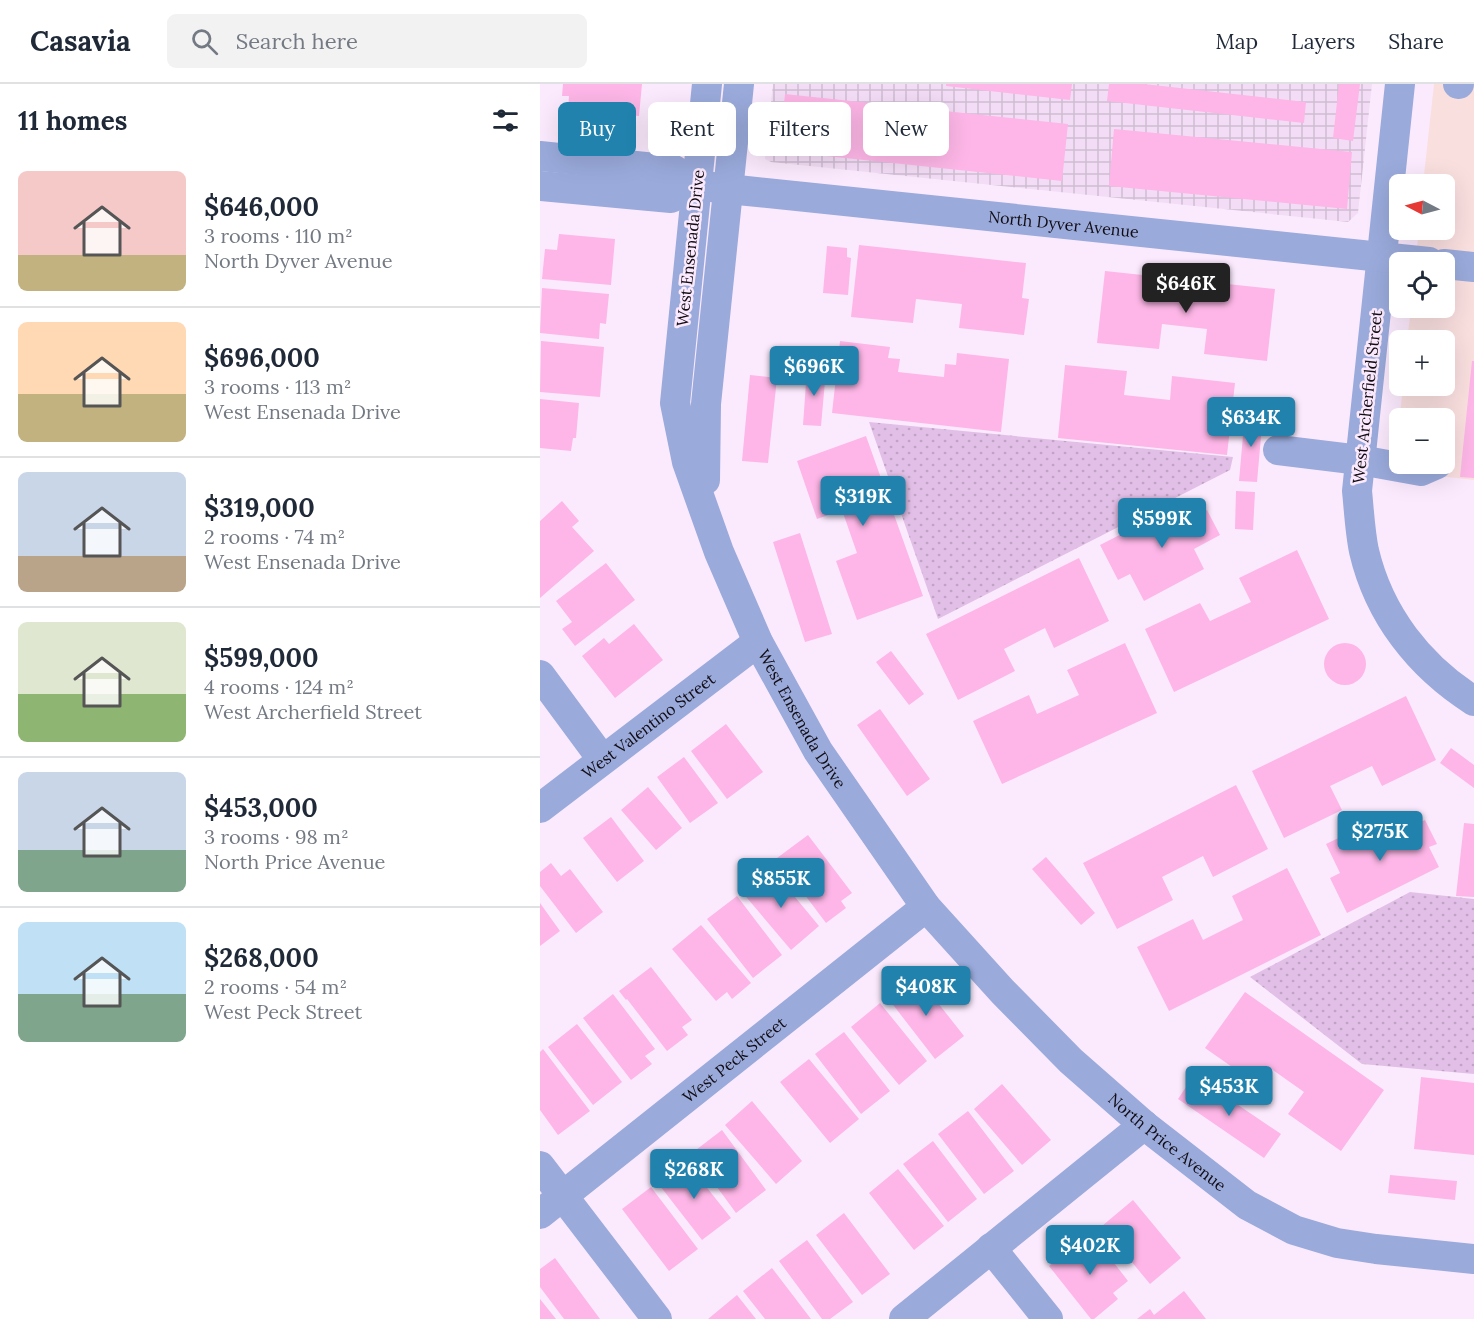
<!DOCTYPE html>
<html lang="en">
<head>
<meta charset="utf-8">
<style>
	:root { --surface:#fff; --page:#f2f2f3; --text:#1f2937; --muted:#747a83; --line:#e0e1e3; --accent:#2082ad }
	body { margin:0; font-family:Lora,serif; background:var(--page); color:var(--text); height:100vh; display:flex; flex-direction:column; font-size:22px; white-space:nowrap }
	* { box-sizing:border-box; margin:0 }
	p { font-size:20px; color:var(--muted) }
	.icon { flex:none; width:33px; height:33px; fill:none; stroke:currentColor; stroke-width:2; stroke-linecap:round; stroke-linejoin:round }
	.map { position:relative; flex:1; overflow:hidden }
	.details { display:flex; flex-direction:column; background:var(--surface); width:540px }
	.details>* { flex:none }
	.hud { position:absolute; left:18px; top:18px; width:570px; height:54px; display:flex; gap:12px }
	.needle { width:39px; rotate:276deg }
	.controls { position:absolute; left:849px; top:90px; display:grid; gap:12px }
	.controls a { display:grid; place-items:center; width:66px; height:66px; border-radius:9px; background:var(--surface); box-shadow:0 6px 24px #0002; font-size:30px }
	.price { position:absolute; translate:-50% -51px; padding:0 14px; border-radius:6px; background:var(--accent); color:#fff; font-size:20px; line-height:39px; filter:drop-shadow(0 2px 3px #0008) }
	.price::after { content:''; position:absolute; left:50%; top:36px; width:18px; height:14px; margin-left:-9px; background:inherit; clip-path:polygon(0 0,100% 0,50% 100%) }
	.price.selected { background:#222; color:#fff }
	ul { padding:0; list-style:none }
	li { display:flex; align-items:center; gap:18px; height:150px; padding:0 18px }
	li+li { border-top:2px solid var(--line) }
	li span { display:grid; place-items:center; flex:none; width:168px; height:120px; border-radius:9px; color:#555 }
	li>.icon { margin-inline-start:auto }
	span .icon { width:72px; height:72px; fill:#fffc; stroke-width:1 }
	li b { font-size:26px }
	h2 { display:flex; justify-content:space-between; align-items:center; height:72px; padding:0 18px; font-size:26px }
	.chip { padding:0 21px; border-radius:9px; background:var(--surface); box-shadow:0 6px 24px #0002; font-size:21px; line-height:54px }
	.chip.selected { background:var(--accent); color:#fff }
	header { display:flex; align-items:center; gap:36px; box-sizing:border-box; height:84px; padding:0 30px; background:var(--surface); border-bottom:2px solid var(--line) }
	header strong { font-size:28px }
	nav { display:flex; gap:33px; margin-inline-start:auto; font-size:21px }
	.search { width:420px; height:54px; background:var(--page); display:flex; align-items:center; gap:15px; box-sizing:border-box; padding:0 21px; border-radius:9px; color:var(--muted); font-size:22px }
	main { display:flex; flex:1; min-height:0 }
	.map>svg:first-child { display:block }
</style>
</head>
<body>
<header>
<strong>Casavia</strong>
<div class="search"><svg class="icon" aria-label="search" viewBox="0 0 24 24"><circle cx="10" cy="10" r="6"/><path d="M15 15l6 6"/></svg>Search here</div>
<nav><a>Map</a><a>Layers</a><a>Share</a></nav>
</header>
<main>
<section class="details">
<h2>11 homes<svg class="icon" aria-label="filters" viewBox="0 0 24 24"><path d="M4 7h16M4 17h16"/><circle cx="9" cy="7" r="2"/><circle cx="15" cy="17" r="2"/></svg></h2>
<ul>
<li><span style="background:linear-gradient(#f6c9c9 70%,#c2b280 0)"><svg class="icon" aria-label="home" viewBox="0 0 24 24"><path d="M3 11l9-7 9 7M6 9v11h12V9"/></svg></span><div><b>$646,000</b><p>3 rooms · 110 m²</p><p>North Dyver Avenue</p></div></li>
<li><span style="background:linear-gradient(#ffd9b3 60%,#c2b280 0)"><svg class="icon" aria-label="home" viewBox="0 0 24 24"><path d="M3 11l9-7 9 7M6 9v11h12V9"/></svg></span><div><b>$696,000</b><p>3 rooms · 113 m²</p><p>West Ensenada Drive</p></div></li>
<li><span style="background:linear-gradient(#c9d6e8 70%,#b9a48a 0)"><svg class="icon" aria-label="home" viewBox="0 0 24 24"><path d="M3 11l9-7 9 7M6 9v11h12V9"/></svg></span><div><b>$319,000</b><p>2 rooms · 74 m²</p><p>West Ensenada Drive</p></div></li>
<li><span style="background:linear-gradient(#dfe7d0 60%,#8fb573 0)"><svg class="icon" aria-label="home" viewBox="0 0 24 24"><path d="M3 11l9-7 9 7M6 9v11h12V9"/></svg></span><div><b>$599,000</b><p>4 rooms · 124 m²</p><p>West Archerfield Street</p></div></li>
<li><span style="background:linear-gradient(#c9d6e8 65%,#7fa58c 0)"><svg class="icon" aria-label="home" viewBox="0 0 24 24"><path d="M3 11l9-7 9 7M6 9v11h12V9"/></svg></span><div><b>$453,000</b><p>3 rooms · 98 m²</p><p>North Price Avenue</p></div></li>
<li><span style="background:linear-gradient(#bfe0f5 60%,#7fa58c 0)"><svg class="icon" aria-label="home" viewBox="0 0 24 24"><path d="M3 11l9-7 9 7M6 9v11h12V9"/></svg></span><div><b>$268,000</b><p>2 rooms · 54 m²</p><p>West Peck Street</p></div></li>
</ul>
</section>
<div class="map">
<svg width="934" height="1235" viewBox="0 0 934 1235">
	<defs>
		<pattern id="industrial-grid" width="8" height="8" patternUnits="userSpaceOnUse" patternTransform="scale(1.5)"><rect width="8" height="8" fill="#f3ddf6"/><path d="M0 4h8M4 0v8" fill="none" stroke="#cfbcd2"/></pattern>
		<pattern id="park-dots" width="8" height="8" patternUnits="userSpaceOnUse" patternTransform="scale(1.5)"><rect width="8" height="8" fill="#e2bfe7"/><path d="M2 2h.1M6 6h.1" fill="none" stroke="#c1a3c5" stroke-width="1.8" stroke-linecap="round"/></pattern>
	</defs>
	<rect width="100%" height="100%" fill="#fbeafd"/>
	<path fill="#fadfdf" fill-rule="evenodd" d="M894 0H934V396L854 387 863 302H904V256H867L871 224H904V178H875L879 146H904V100H883ZM860 334H904V380H860Z"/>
	<path fill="url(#industrial-grid)" d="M233 0H832L818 129 808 138 231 78 225 75Z"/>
	<path fill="url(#park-dots)" d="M329 338 693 373 690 386 398 535Z
		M870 808 934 815V990L822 980 710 893Z"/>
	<path fill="#fdb6e7" d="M23 0H102L99 32 28 26 29 12H22Z
		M406 0H532L530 16 406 2Z
		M569 0H604L766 18 764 39 567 17Z
		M799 0H820L813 57 793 54Z
		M245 10 528 40 522 97 239 67Z
		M574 45 812 68 807 125 569 102Z
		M19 150 75 155 71 201 2 195 5 165 17 166Z
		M319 161 486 179 482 214 489 215 484 251 419 244 422 220 376 215 373 239 311 233Z
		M287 162 307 164V173L311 174 308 211 283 209Z
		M565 187 735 205 727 277 664 270 667 245 622 240 619 265 557 259Z
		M2 204 69 210 66 240 60 239 59 255 0 249Z
		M1 257 64 263 60 313 0 308Z
		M300 257 350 263 348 274 360 275 358 288 404 293 405 280 416 281 417 269 469 275 461 348 292 329Z
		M932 277H934V394L920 393Z
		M525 281 587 287 584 311 630 316 632 292 695 299 687 371 518 354Z
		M267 285 286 286 281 342 263 341Z
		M210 291 237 294 228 379 202 377Z
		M0 315 39 319 36 354H33L31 367 0 364Z
		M705 329 723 330 717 398 699 397Z
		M326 352 383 512 317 536 296 477 317 469 302 426 277 435 257 377Z
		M696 407 715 408 713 446 695 445Z
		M650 415 658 431 667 426 680 451 654 465 664 485 604 517 590 490 578 496 560 461Z
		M22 417 39 437 32 443 54 467 0 514V437Z
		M260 449 292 550 265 558 233 458Z
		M757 466 789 535 634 608 605 545 660 519 670 537 711 518 699 494Z
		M539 474 569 537 514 564 505 544 464 565 475 587 418 616 386 550Z
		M66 479 95 516 35 562 22 545 32 538 16 517Z
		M94 540 123 576 75 614 42 572 64 554 69 560Z
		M585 559 617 629 462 700 433 637 489 611 497 630 539 611 527 586Z
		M784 580a21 21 0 1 1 42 0a21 21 0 1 1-42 0Z
		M351 567 384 610 369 621 336 578Z
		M866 612 896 676 842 702 832 682 790 702 802 726 744 754 712 687Z
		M340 625 390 695 367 712 317 641Z
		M186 640 223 688 187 715 151 667Z
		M911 664 934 681V704L900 679Z
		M144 673 178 719 150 739 117 693Z
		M696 701 728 765 673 793 663 772 622 793 633 816 577 845 543 779Z
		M108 703 142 744 116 766 81 726Z
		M71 733 104 777 77 798 43 754Z
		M885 736 897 760 889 763 899 783 807 829 790 794 800 789 786 760 832 738 837 747 848 742 852 752Z
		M924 739 934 740V813L916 812Z
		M268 751 312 809 301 817 306 824 286 839 237 774Z
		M506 773 555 829 541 841 492 785Z
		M11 779 21 792 30 785 63 828 36 849 0 802V788Z
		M231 784 279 842 251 866 202 808Z
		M747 784 781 851 629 927 597 863 653 835 663 856 703 836 692 812Z
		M197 812 242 871 213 894 167 835Z
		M0 819 20 847 0 862Z
		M161 841 211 899 192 915 187 908 176 917 132 865Z
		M111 883 152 936 142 943 148 951 127 967 87 915 86 916 79 907Z
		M376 891 424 952 395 975 347 913Z
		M705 908 844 1006 801 1067 748 1030 764 1008 727 982 715 999 665 964Z
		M73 910 115 965 105 972 112 980 91 996 43 934Z
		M340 919 387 977 359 1001 311 943Z
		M37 940 82 998 53 1021 8 963Z
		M304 948 350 1007 321 1030 275 970Z
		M3 965 50 1027 18 1051 0 1026V968Z
		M269 975 319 1035 290 1059 240 998Z
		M654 991 741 1050 724 1074 638 1015Z
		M881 993 934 999V1071L874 1065Z
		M462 1000 511 1056 482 1081 434 1025Z
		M212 1017 262 1077 236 1100 185 1041Z
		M428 1027 474 1087 444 1110 398 1050Z
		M182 1046 226 1106 196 1129 152 1069Z
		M393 1057 437 1115 408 1138 363 1080Z
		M145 1076 191 1134 162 1156 117 1098Z
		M358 1085 404 1142 374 1166 329 1109Z
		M850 1091 917 1097 915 1116 848 1109Z
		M111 1103 158 1165 129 1187 82 1125Z
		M593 1116 641 1174 610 1200 562 1142Z
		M304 1129 350 1190 322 1211 276 1151Z
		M551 1149 588 1197 573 1209 578 1215 554 1235H551L509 1182Z
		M267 1156 313 1218 290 1235H282L239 1177Z
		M15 1174 43 1212 60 1235H24L0 1203V1185Z
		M232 1184 271 1235H225L203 1207Z
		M644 1207 666 1235H597L610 1225 614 1231Z
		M197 1211 216 1235H168Z
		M0 1215 16 1235H0Z"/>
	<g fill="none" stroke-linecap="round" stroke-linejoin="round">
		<g stroke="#9aaadb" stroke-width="30">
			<path id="s1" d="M167 0 135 319 147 378 179 468 218 558 278 667 386 823 463 908 531 977 604 1041 707 1121 754 1146 797 1159 836 1165 934 1175"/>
			<path d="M860 0 817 407C819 426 820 448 824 467 839 531 879 582 934 617"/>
			<path d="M918 0H919"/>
			<path id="s2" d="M0 72 134 86 156 101 188 105 889 178"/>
			<path d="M0 102 131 114 156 101"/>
			<path d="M904 180 934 183"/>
			<path d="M738 366 820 376 881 387 897 380"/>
			<path d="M165 396 166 320 199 0"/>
			<path d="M0 591 62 675"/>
			<path id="s3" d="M0 724 218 558"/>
			<path d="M0 1082 117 1235"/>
			<path id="s4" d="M0 1130 386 823"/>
			<path d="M451 1164 508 1235"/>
			<path d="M364 1235 604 1041"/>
		</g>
	</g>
	<g text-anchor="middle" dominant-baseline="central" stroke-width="5" stroke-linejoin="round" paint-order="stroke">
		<g font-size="16" fill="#110c12" stroke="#fbeafd">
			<text stroke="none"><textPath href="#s2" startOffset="531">North Dyver Avenue</textPath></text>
			<text transform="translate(150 164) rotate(-84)">West Ensenada Drive</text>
			<text transform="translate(827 313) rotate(-84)">West Archerfield Street</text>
			<text stroke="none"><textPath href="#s1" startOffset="663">West Ensenada Drive</textPath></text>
			<text stroke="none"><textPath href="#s3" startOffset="136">West Valentino Street</textPath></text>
			<text stroke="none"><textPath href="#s4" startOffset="248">West Peck Street</textPath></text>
			<text stroke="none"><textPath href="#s1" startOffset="1226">North Price Avenue</textPath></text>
		</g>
	</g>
</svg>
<div class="controls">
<a><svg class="needle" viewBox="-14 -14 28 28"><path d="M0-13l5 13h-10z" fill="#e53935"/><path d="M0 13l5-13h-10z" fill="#747a83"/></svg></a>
<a><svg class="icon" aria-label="locate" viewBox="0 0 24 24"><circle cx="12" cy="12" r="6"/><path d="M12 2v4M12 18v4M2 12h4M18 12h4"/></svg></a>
<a>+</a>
<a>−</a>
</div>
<b class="price selected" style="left:646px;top:230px">$646K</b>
<b class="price" style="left:274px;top:313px">$696K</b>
<b class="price" style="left:711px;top:364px">$634K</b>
<b class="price" style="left:323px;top:443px">$319K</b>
<b class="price" style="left:622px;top:465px">$599K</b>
<b class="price" style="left:840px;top:778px">$275K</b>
<b class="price" style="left:241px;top:825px">$855K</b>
<b class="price" style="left:386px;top:933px">$408K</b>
<b class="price" style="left:689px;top:1033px">$453K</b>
<b class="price" style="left:154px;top:1116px">$268K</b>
<b class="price" style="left:550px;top:1192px">$402K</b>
<div class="hud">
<a class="chip selected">Buy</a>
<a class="chip">Rent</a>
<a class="chip">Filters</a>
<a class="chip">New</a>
</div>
</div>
</main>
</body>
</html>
